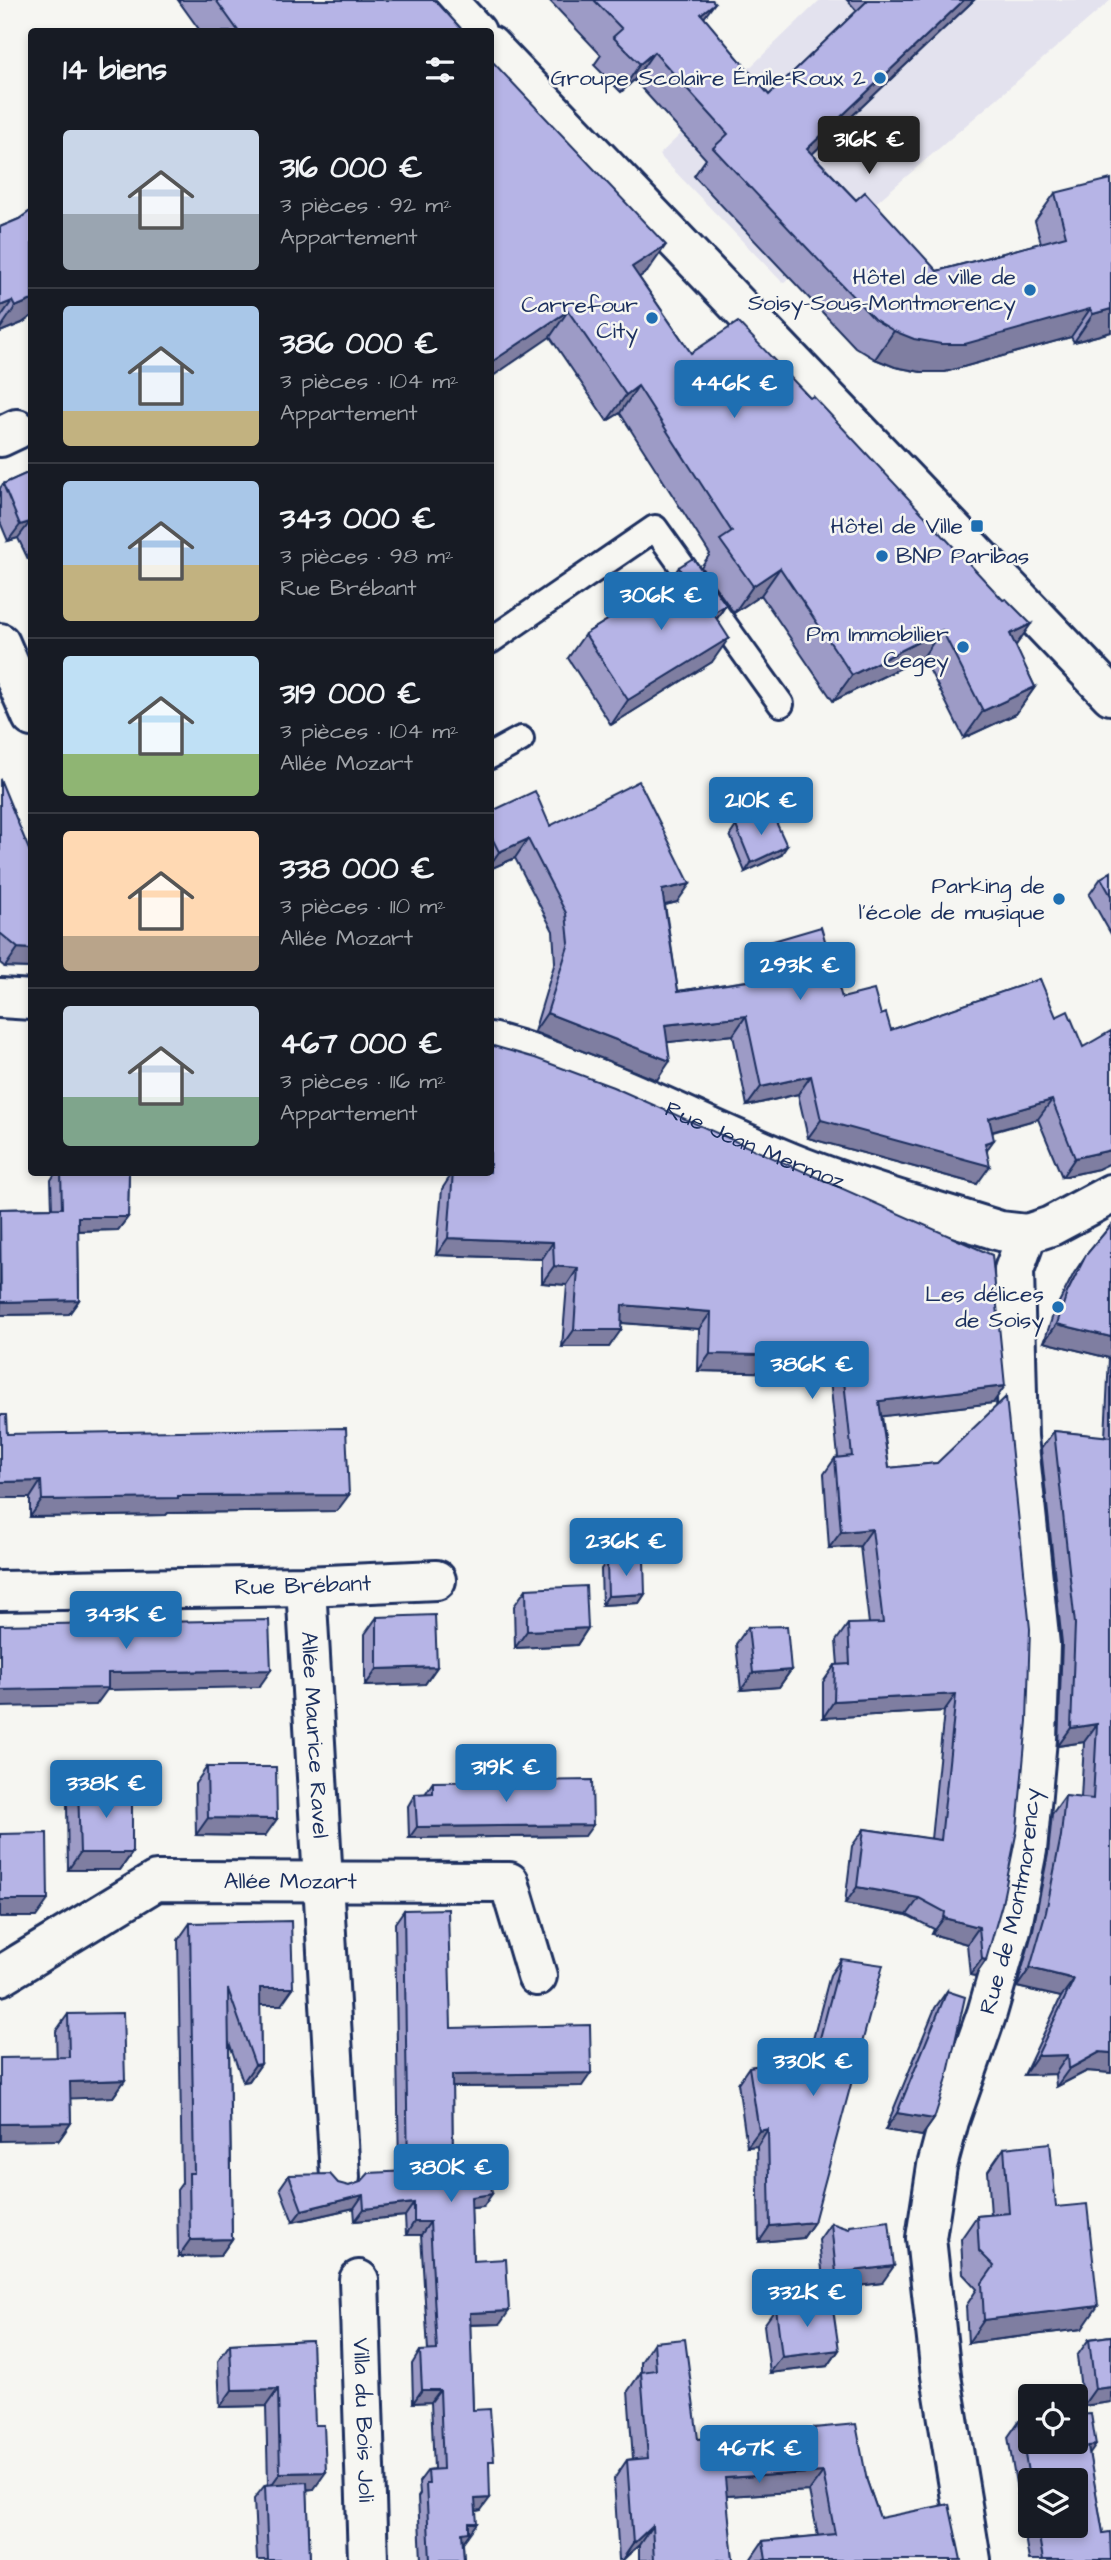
<!DOCTYPE html>
<html lang="fr">
<head>
<meta charset="utf-8">
<style>
	:root { --surface:#171b24; --page:#20242c; --text:#f1f3f6; --muted:#9ea1a6; --line:#363941; --accent:#1f6fb2 }
	body { margin:0; font-family:"Architects Daughter",sans-serif; background:var(--page); color:var(--text); height:100vh; display:flex; flex-direction:column; font-size:26px; white-space:nowrap }
	* { box-sizing:border-box; margin:0 }
	p { font-size:23px; color:var(--muted) }
	.icon { flex:none; width:38px; height:38px; fill:none; stroke:currentColor; stroke-width:2; stroke-linecap:round; stroke-linejoin:round }
	.map { position:relative; flex:1; overflow:hidden }
	.sheet { position:absolute; left:28px; top:28px; width:466px; height:1148px; display:flex; flex-direction:column; background:var(--surface); border-radius:7px; box-shadow:0 4px 10px #0003 }
	.sheet>* { flex:none }
	.tools { position:absolute; left:1018px; top:2384px; display:grid; gap:14px }
	.tools a { display:grid; place-items:center; width:70px; height:70px; border-radius:7px; background:var(--surface); box-shadow:0 4px 10px #0003; font-size:35px }
	.price { position:absolute; translate:-50% -60px; padding:0 16px; border-radius:7px; background:var(--accent); color:#fff; font-size:23px; line-height:46px; filter:drop-shadow(0 2px 4px #0008) }
	.price::after { content:''; position:absolute; left:50%; top:42px; width:21px; height:16px; margin-left:-10px; background:inherit; clip-path:polygon(0 0,100% 0,50% 100%) }
	.price.active { background:#222; color:#fff }
	ul { padding:0; list-style:none }
	li { display:flex; align-items:center; gap:21px; height:175px; padding:0 35px }
	li+li { border-top:2px solid var(--line) }
	li span { display:grid; place-items:center; flex:none; width:196px; height:140px; border-radius:7px; color:#555 }
	li>.icon { margin-inline-start:auto }
	span .icon { width:84px; height:84px; fill:#fffc; stroke-width:1 }
	li b { font-size:30px }
	h2 { display:flex; justify-content:space-between; align-items:center; height:84px; padding:0 35px; font-size:30px }
	.map>svg:first-child { display:block }
</style>
</head>
<body>
<div class="map">
<svg width="1111" height="2560" viewBox="0 0 1111 2560">
	<rect width="100%" height="100%" fill="#f6f6f2"/>
	<filter id="ink" filterUnits="userSpaceOnUse"><feTurbulence type="fractalNoise" baseFrequency=".0143" numOctaves="2"/><feDisplacementMap in="SourceGraphic" scale="14" xChannelSelector="R" yChannelSelector="G"/><feConvolveMatrix kernelMatrix="1 2 1 2 8 2 1 2 1" color-interpolation-filters="sRGB"/></filter>
	<g filter="url(#ink)">
		<path fill="#e3e2ee" d="M820 0H1111L783 283 659 155Z"/>
		<g fill="none" stroke-linecap="round" stroke-linejoin="round">
			<g stroke="#1b2f5e" stroke-width="30">
				<path id="lane" d="M490 641 655 528 781 704
					M490 756 521 739"/>
			</g>
			<g stroke="#1b2f5e" stroke-width="44">
				<g id="street">
					<path d="M446 0 476 32"/>
					<path d="M490 46 1111 695"/>
					<path d="M0 437 17 429"/>
					<path d="M0 643 32 717"/>
					<path d="M0 998 32 1000"/>
					<path id="s1" d="M490 1042C599 1070 698 1126 802 1167 866 1192 934 1210 1000 1231L1027 1234"/>
					<path id="s2" d="M306 1586 340 2177"/>
					<path id="s3" d="M0 1591 306 1586 436 1580"/>
					<path id="s4" d="M0 1976 156 1881 509 1882 537 1976"/>
					<path id="s5" d="M359 2280 368 2560"/>
				</g>
			</g>
			<g stroke="#1b2f5e" stroke-width="44">
				<g id="secondary">
					<path id="s6" d="M971 2560 941 2376 926 2238 937 2166 949 2121 987 2013 1012 1926 1027 1850 1037 1739 1040 1645 1018 1437 1014 1270 1027 1234 1051 1226 1111 1194"/>
				</g>
			</g>
			<use href="#lane" stroke="#f6f6f2" stroke-width="24"/>
			<use href="#street" stroke="#f6f6f2" stroke-width="38"/>
			<use href="#secondary" stroke="#f6f6f2" stroke-width="38"/>
		</g>
		<path fill="#9d9bc6" stroke="#1b2f5e" stroke-width="2" fill-rule="evenodd" d="M178 0H435L464 32H201Z
			M549 0H712L704 18 769 95 857 11 847 0H974L812 154 856 200 937 271 1041 243 1035 221 1055 193 1111 332 1074 342 1071 337 945 372H921L895 367 875 359 855 347 694 176 706 159 634 80 621 92 594 65 601 55Z
			M490 59 647 272 639 277 691 353 1015 646 1035 687 1016 714 964 738 923 657 833 701 761 595 734 613 701 567 710 554 620 413 607 421 550 337Z
			M32 210V316L22 323 0 332V227L19 219Z
			M32 471V558L28 559 18 538 8 541 0 522V488L3 484Z
			M679 567 726 605 717 619 712 662 611 725 568 658 585 634 669 582Z
			M0 779 32 968 5 967 0 963Z
			M490 812 550 826 677 902 665 905 678 991 753 980 749 963 763 944 842 998 881 1015 891 1030 1040 979 1098 1169 1062 1177 1038 1119 993 1132 977 1184 808 1138 798 1094 747 1106 733 1035 667 1042 657 1080 534 1032 555 962 553 931 515 858 490 869Z
			M736 826 781 855 745 872 730 835Z
			M1111 872V934L1089 895 1101 878Z
			M56 1172H129L128 1217 118 1230 78 1231 79 1300 69 1314 0 1315V1209L52 1208 51 1180Z
			M453 1172H490L993 1403 882 1416 889 1468 937 1463 986 1960 975 1976 970 1975 967 1944 932 1934 934 1929 907 1915 845 1904 852 1846 864 1829 931 1839 944 1711 823 1718V1682L835 1665H838L836 1641 848 1624H869L860 1546 829 1548 824 1474 835 1458 838 1457 829 1370 801 1373 698 1371 699 1329 621 1323 609 1347H562L567 1285 542 1283V1259L436 1255 442 1189Z
			M1111 1225V2073L1087 2071 1056 2087 1055 2074 1024 2075 1061 1997 1017 1987 1033 1930 1048 1854 1052 1814 1065 1796 1081 1798 1084 1742 1058 1746 1062 1643 1041 1449 1054 1431 1105 1437 1109 1358 1044 1342 1054 1312 1074 1273 1086 1255Z
			M7 1434 337 1511 168 1513 166 1515 30 1517V1498Z
			M607 1561 645 1594 639 1603 602 1605 601 1569Z
			M526 1589 588 1628 577 1645 515 1648 514 1606Z
			M377 1617 437 1667 425 1684 365 1686V1634Z
			M748 1627 791 1670 779 1687 741 1690 736 1644Z
			M207 1767 265 1836 196 1835 195 1784Z
			M433 1782 585 1836 409 1838 408 1806 415 1794H425Z
			M78 1787 132 1853 120 1870H68L67 1804Z
			M404 1910 451 2028 582 2086 452 2087 453 2169 483 2207 471 2208 473 2261 500 2324 470 2325 473 2410 489 2469 481 2510 476 2511 468 2535 463 2542 464 2560H421L418 2497 420 2494 419 2482 428 2470 434 2469 431 2402 413 2403 412 2364 420 2351H428L421 2235H406L405 2216 355 2221 354 2208 293 2222 280 2188 289 2175 349 2186 399 2171 395 1923Z
			M190 1923 281 2005H260L261 2064 249 2081 243 2082 229 2042 232 2239 220 2256 178 2257 177 2190 182 2183 178 1940Z
			M841 1959 814 2222 803 2238 759 2242 757 2146 747 2147 738 2083 749 2067 808 2058 830 1975Z
			M947 1991 934 2119 922 2136 885 2130 935 2008Z
			M68 2014 125 2080 113 2097 70 2098 71 2123 59 2140 56 2031Z
			M1004 2148 1056 2207 1082 2329 968 2343 966 2306 977 2289 963 2274 961 2239 977 2216 991 2215 988 2171Z
			M831 2223 882 2283 824 2290 819 2240Z
			M776 2308 839 2350 828 2366 770 2373 764 2325Z
			M1111 2336V2402L1083 2406 1077 2356 1089 2339Z
			M312 2340 314 2489 307 2490 310 2560H257L254 2499 265 2485 268 2484 266 2406 220 2407 218 2361 230 2344Z
			M654 2342 698 2439 813 2431 814 2428 867 2481 880 2518 961 2560H750L763 2541 818 2536 809 2491 726 2496 733 2560H639V2545L623 2560H619L614 2479 627 2460 633 2459 628 2391 641 2372V2362Z
			M1019 2421 1089 2455 1103 2533 1111 2560H1029L1008 2437ZM1031 2480 1076 2525H1031Z"/>
		<path fill="#7f7ea1" stroke="#1b2f5e" stroke-width="2" d="M964 0H974L788 177 807 149Z
			M715 3 695 30 701 14Z
			M654 52 634 80 621 92 640 64Z
			M666 245 647 272 614 294 632 267Z
			M32 300V316L22 323 0 332V329L15 307Z
			M12 301 0 318V306Z
			M1090 309 1071 337 945 372H921L895 367 875 359 894 331Z
			M1111 309V332L1074 342 1093 314Z
			M568 311 550 337 490 378V363Z
			M638 386 620 413 607 421 626 395Z
			M30 522 18 538 8 541 20 525Z
			M780 568 761 595 734 613 753 586Z
			M726 605 709 629 713 613Z
			M1031 624 1012 651 1010 634Z
			M942 630 923 657 833 701 852 675Z
			M729 638 712 662 611 725 628 700Z
			M1035 687 1016 714 964 738 983 711Z
			M528 839 515 858 490 869V865L499 852Z
			M787 846 781 855 745 872 751 863Z
			M690 884 677 902 649 909 662 890Z
			M18 948 32 949V968L5 967Z
			M547 1013 670 1061 657 1080 534 1032Z
			M746 1016 733 1035 652 1044 665 1025Z
			M811 1076 798 1094 747 1106 761 1087Z
			M1052 1100 1038 1119 976 1136 989 1118Z
			M821 1120 985 1143 994 1140 981 1158 990 1166 977 1184 808 1138Z
			M1111 1150V1163L1098 1169 1062 1177 1075 1158Z
			M78 1217H128L118 1230 68 1231Z
			M448 1238 553 1242 542 1259 436 1255Z
			M554 1266 578 1268 567 1285 542 1283Z
			M79 1300 69 1314 0 1315 1 1302Z
			M622 1305 711 1312 699 1329 610 1322Z
			M1057 1324 1111 1337V1356L1109 1358 1044 1342Z
			M574 1330H621L609 1347H562Z
			M841 1353 829 1370 801 1373 698 1371 710 1354Z
			M1005 1386 993 1403 868 1418 879 1401Z
			M41 1481 30 1498H0V1482Z
			M349 1495 337 1511 168 1513 166 1515 30 1517 42 1500 178 1496Z
			M872 1529 860 1546 829 1548 841 1532Z
			M645 1594 639 1603 602 1605 608 1596Z
			M588 1628 577 1645 515 1648 527 1631Z
			M437 1667 425 1684 365 1686 377 1669Z
			M271 1670 259 1687 107 1690 96 1705 0 1707V1690L108 1673Z
			M791 1670 779 1687 741 1690 753 1673Z
			M956 1694 944 1711 823 1718 834 1701Z
			M1097 1724 1084 1742 1058 1746 1071 1728Z
			M208 1818 277 1819 265 1836 196 1835Z
			M593 1825 585 1836 409 1838 417 1827Z
			M80 1853H132L120 1870H68Z
			M857 1887 919 1898 907 1915 845 1904Z
			M0 1900H48L36 1917H0Z
			M944 1918 979 1927 967 1944 932 1934Z
			M982 1959 986 1960 975 1976 970 1975Z
			M1030 1968 1074 1979 1061 1997 1017 1987Z
			M260 1988H293L281 2005H248Z
			M1100 2052 1111 2053V2073L1087 2071 1056 2087 1069 2069Z
			M1068 2055 1055 2074 1024 2075 1037 2056Z
			M261 2064 249 2081 243 2082 255 2065Z
			M591 2073 582 2086 443 2087 452 2075Z
			M125 2080 113 2097 58 2099 70 2082Z
			M897 2113 934 2119 922 2136 885 2130Z
			M71 2123 59 2140 0 2141V2124Z
			M768 2129 757 2146 747 2147 759 2131Z
			M492 2194 483 2207 462 2209 471 2197Z
			M363 2195 354 2208 293 2222 302 2210Z
			M414 2203 405 2216 355 2221 364 2209Z
			M414 2222H430L421 2235H406Z
			M814 2222 803 2238 759 2242 770 2226Z
			M232 2239 220 2256 178 2257 190 2240Z
			M894 2266 882 2283 824 2290 836 2273Z
			M1098 2306 1082 2329 968 2343 984 2320Z
			M509 2311 500 2324 461 2325 470 2313Z
			M839 2350 828 2366 770 2373 782 2357Z
			M1111 2387V2402L1083 2406 1095 2389Z
			M278 2389 266 2406 220 2407 232 2390Z
			M422 2390H440L431 2402 413 2403Z
			M1096 2445 1085 2461 1088 2446Z
			M326 2472 314 2489 268 2490 280 2473Z
			M823 2472 809 2491 711 2497 725 2478Z
			M490 2498 481 2510 466 2512 475 2499Z
			M469 2523H477L461 2545H453Z
			M652 2526 639 2545 622 2560 633 2544Z"/>
		<path fill="#b6b4e6" stroke="#1b2f5e" stroke-width="2" d="M216 0H435L464 32H239Z
			M594 0H712L715 3 701 14 769 95 868 0H964L807 149 856 200 865 192 937 271 1066 236 1055 193 1111 179V309L1093 314 1090 309 965 344H941L914 339 894 331 874 319 713 148 728 134 654 52 640 64 613 37 622 29Z
			M490 59 666 245 632 267 691 353 738 322 810 398 813 396 1003 600 1006 599 1031 624 1010 634 1035 687 983 711 942 630 852 675 780 568 753 586 720 540 732 532 638 386 626 395 568 311 490 363Z
			M32 210V300L15 307 12 301 0 306V227L19 219Z
			M32 471V526L30 522 20 525 3 484Z
			M693 558 726 605 713 613 729 638 628 700 585 634 682 574 679 567Z
			M0 779 32 857V949L18 948 0 933Z
			M639 781 690 884 662 890 678 991 770 978 763 944 821 927 842 998 874 990 881 1015 886 1013 891 1030 1040 979 1056 1017 1068 1011 1083 1047 1111 1031V1150L1075 1158 1052 1100 989 1118 994 1140 985 1143 990 1166 821 1120 811 1076 761 1087 746 1016 665 1025 670 1061 547 1013 569 943 566 913 528 839 499 852 490 834V812L535 791 550 826Z
			M771 811 787 846 751 863 736 826Z
			M1111 872V896L1101 878Z
			M490 1045 535 1058 613 1087 992 1255 1005 1386 879 1401 889 1468 937 1463 1006 1397 1030 1629 1027 1721 1017 1830 1002 1904 986 1960 982 1959 979 1927 944 1918 945 1912 919 1898 857 1887 864 1829 941 1840 956 1694 834 1701 835 1665 850 1664 848 1624 883 1623 872 1529 841 1532 835 1458 852 1456 841 1353 813 1356 710 1354 711 1312 622 1305 621 1330H574L578 1268 554 1266 553 1242 448 1238 453 1172H490Z
			M61 1172H129L128 1217H78L79 1300 1 1302 0 1209 62 1208Z
			M1111 1225V1337L1057 1324 1067 1293 1086 1255Z
			M0 1415H6L7 1434 346 1428 349 1495 178 1496V1498L42 1500 41 1481 0 1482Z
			M1054 1431 1111 1437V2053L1100 2052 1069 2069 1068 2055 1037 2056 1074 1979 1030 1968 1046 1912 1061 1836 1065 1796 1093 1799 1097 1724 1071 1728 1075 1624Z
			M644 1559 645 1594 608 1596 607 1561Z
			M586 1586 588 1628 527 1631 526 1589Z
			M435 1615 437 1667 377 1669V1617Z
			M269 1620 271 1670 108 1673V1688L0 1690V1625Z
			M787 1626 791 1670 753 1673 748 1627Z
			M207 1767H276L277 1819 208 1818Z
			M592 1780 593 1825 417 1827 415 1794 433 1793V1782Z
			M132 1786V1853H80L78 1787Z
			M47 1833 48 1900H0V1834Z
			M448 1909 451 2028 590 2025 591 2073 452 2075 453 2169 490 2168 492 2194 471 2197 473 2261 506 2259 509 2311 470 2313 473 2410 490 2409 494 2461H489L490 2498 475 2499 477 2523H469V2532L462 2533 464 2560H430L426 2484H429L428 2470 443 2469 440 2390H422L420 2351 437 2350 430 2222H414V2203L364 2209 363 2195 302 2210 289 2175 330 2174 338 2183 349 2186 361 2182 369 2173 408 2171 404 1910Z
			M291 1921 293 1988H260L261 2064 255 2065 228 1989 232 2239 190 2240 189 2173H194L190 1923Z
			M841 1959 883 1965 814 2222 770 2226 768 2129 759 2131 749 2067 815 2057Z
			M947 1991 965 1997 946 2082 934 2119 897 2113Z
			M123 2013 125 2080 70 2082 71 2123 0 2124V2058L69 2057 68 2014Z
			M1050 2143 1056 2207 1087 2204 1098 2306 984 2320 982 2283 994 2266 979 2251 977 2216 1009 2213 1004 2148Z
			M889 2221 894 2266 836 2273 831 2223 849 2229 850 2226Z
			M832 2302 839 2350 782 2357 776 2308Z
			M1111 2336V2387L1095 2389 1089 2339Z
			M685 2339 698 2439 815 2431 814 2428 856 2424 867 2481 880 2518 949 2504 961 2560H766L763 2541 835 2534 823 2472 725 2478 733 2560H654L652 2526 633 2544 627 2460 648 2458 641 2372 656 2370 654 2342Z
			M312 2340 315 2425H324L326 2472 280 2473 278 2389 232 2390 230 2344Z
			M1091 2414 1096 2445 1088 2446 1103 2533 1110 2532 1111 2560H1043L1037 2525H1076V2480H1031V2489L1019 2421 1031 2420V2441H1076V2415Z
			M307 2482 310 2560H268L265 2485Z"/>
	</g>
	<g fill="#1f6fb2" stroke="#f6f6f2" stroke-width="2.5">
		<circle cx="880" cy="78" r="7"/>
		<circle cx="1030" cy="290" r="7"/>
		<circle cx="652" cy="318" r="7"/>
		<rect x="970" y="519" width="14" height="14" rx="3.5"/>
		<circle cx="882" cy="556" r="7"/>
		<circle cx="963" cy="647" r="7"/>
		<circle cx="1059" cy="899" r="7"/>
		<circle cx="1058" cy="1307" r="7"/>
	</g>
	<g text-anchor="middle" dominant-baseline="central" stroke-width="5" stroke-linejoin="round" paint-order="stroke">
		<g font-size="23" fill="#1b2f5e" stroke="#f6f6f2" text-anchor="end">
			<text x="866" y="78">Groupe Scolaire Émile-Roux 2</text>
			<text x="1016" y="277">Hôtel de ville de<tspan x="1016" dy="26">Soisy-Sous-Montmorency</tspan></text>
			<text x="638" y="305">Carrefour<tspan x="638" dy="26">City</tspan></text>
			<text x="963" y="526">Hôtel de Ville</text>
			<text x="896" y="556" text-anchor="start">BNP Paribas</text>
			<text x="949" y="634">Pm Immobilier<tspan x="949" dy="26">Cegey</tspan></text>
			<text x="1045" y="886">Parking de<tspan x="1045" dy="26">l'école de musique</tspan></text>
			<text x="1044" y="1294">Les délices<tspan x="1044" dy="26">de Soisy</tspan></text>
		</g>
		<g font-size="23" fill="#1b2f5e" stroke="#f6f6f2">
			<text stroke="none"><textPath href="#s1" startOffset="285">Rue Jean Mermoz</textPath></text>
			<text stroke="none"><textPath href="#s3" startOffset="303">Rue Brébant</textPath></text>
			<text stroke="none"><textPath href="#s2" startOffset="149">Allée Maurice Ravel</textPath></text>
			<text stroke="none"><textPath href="#s4" startOffset="317">Allée Mozart</textPath></text>
			<text stroke="none"><textPath href="#s6" startOffset="674">Rue de Montmorency</textPath></text>
			<text stroke="none"><textPath href="#s5" startOffset="140">Villa du Bois Joli</textPath></text>
		</g>
	</g>
</svg>
<div class="tools">
<a><svg class="icon" aria-label="locate" viewBox="0 0 24 24"><circle cx="12" cy="12" r="6"/><path d="M12 2v4M12 18v4M2 12h4M18 12h4"/></svg></a>
<a><svg class="icon" aria-label="layers" viewBox="0 0 24 24"><path d="M12 4l9 5-9 5-9-5zM3 14l9 5 9-5"/></svg></a>
</div>
<b class="price active" style="left:869px;top:176px">316K €</b>
<b class="price" style="left:734px;top:420px">446K €</b>
<b class="price" style="left:661px;top:632px">306K €</b>
<b class="price" style="left:761px;top:837px">210K €</b>
<b class="price" style="left:800px;top:1002px">293K €</b>
<b class="price" style="left:812px;top:1401px">386K €</b>
<b class="price" style="left:626px;top:1578px">236K €</b>
<b class="price" style="left:126px;top:1651px">343K €</b>
<b class="price" style="left:506px;top:1804px">319K €</b>
<b class="price" style="left:106px;top:1820px">338K €</b>
<b class="price" style="left:813px;top:2098px">330K €</b>
<b class="price" style="left:451px;top:2204px">380K €</b>
<b class="price" style="left:807px;top:2329px">332K €</b>
<b class="price" style="left:759px;top:2485px">467K €</b>
<section class="sheet">
<h2>14 biens<svg class="icon" aria-label="filters" viewBox="0 0 24 24"><path d="M4 7h16M4 17h16"/><circle cx="9" cy="7" r="2"/><circle cx="15" cy="17" r="2"/></svg></h2>
<ul>
<li><span style="background:linear-gradient(#c9d6e8 60%,#9aa5b1 0)"><svg class="icon" aria-label="home" viewBox="0 0 24 24"><path d="M3 11l9-7 9 7M6 9v11h12V9"/></svg></span><div><b>316 000 €</b><p>3 pièces · 92 m²</p><p>Appartement</p></div></li>
<li><span style="background:linear-gradient(#a9c7e8 75%,#c2b280 0)"><svg class="icon" aria-label="home" viewBox="0 0 24 24"><path d="M3 11l9-7 9 7M6 9v11h12V9"/></svg></span><div><b>386 000 €</b><p>3 pièces · 104 m²</p><p>Appartement</p></div></li>
<li><span style="background:linear-gradient(#a9c7e8 60%,#c2b280 0)"><svg class="icon" aria-label="home" viewBox="0 0 24 24"><path d="M3 11l9-7 9 7M6 9v11h12V9"/></svg></span><div><b>343 000 €</b><p>3 pièces · 98 m²</p><p>Rue Brébant</p></div></li>
<li><span style="background:linear-gradient(#bfe0f5 70%,#8fb573 0)"><svg class="icon" aria-label="home" viewBox="0 0 24 24"><path d="M3 11l9-7 9 7M6 9v11h12V9"/></svg></span><div><b>319 000 €</b><p>3 pièces · 104 m²</p><p>Allée Mozart</p></div></li>
<li><span style="background:linear-gradient(#ffd9b3 75%,#b9a48a 0)"><svg class="icon" aria-label="home" viewBox="0 0 24 24"><path d="M3 11l9-7 9 7M6 9v11h12V9"/></svg></span><div><b>338 000 €</b><p>3 pièces · 110 m²</p><p>Allée Mozart</p></div></li>
<li><span style="background:linear-gradient(#c9d6e8 65%,#7fa58c 0)"><svg class="icon" aria-label="home" viewBox="0 0 24 24"><path d="M3 11l9-7 9 7M6 9v11h12V9"/></svg></span><div><b>467 000 €</b><p>3 pièces · 116 m²</p><p>Appartement</p></div></li>
</ul>
</section>
</div>
</body>
</html>
